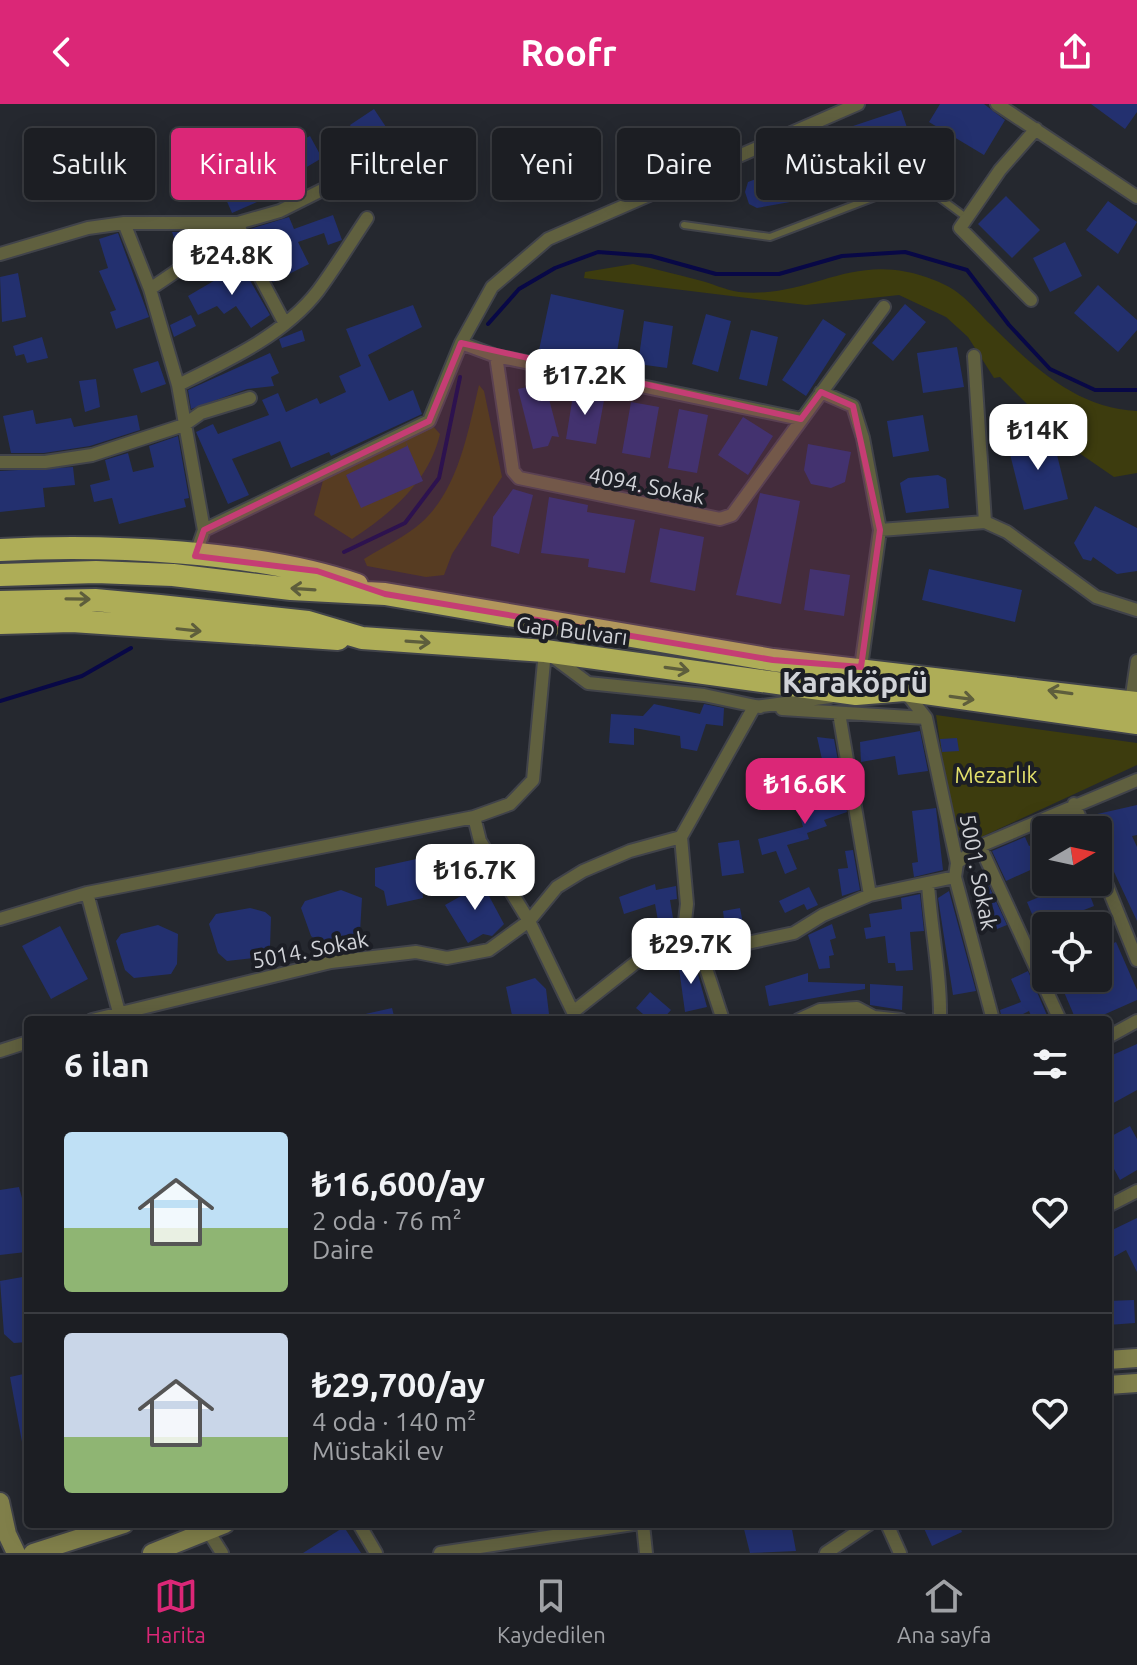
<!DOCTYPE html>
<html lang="tr">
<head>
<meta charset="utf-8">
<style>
	:root { --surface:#1c1e23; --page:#25272b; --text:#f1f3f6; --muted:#a0a2a6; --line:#3a3c41; --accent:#db2777 }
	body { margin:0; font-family:Ubuntu,sans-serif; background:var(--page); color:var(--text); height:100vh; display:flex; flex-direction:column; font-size:30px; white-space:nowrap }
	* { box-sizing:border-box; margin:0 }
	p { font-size:26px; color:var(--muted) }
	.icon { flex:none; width:44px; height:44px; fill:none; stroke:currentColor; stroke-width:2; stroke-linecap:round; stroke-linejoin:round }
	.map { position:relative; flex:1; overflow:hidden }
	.sheet { position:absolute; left:24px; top:912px; width:1088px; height:512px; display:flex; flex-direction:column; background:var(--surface); border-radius:8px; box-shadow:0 4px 20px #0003,0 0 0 2px var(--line) }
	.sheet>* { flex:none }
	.banner { position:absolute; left:24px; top:24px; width:1090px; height:72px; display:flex; gap:16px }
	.needle { width:52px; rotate:81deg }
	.fabs { position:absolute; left:1032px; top:712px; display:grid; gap:16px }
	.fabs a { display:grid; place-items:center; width:80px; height:80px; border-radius:8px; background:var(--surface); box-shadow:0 4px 20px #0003,0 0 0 2px var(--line); font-size:40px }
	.price { position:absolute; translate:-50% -68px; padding:0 18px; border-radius:16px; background:#fff; color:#222; font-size:26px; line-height:52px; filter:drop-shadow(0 2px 4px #0008) }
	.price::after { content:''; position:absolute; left:50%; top:48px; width:24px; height:18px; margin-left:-12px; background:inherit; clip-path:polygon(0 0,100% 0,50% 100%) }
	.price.active { background:var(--accent); color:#fff }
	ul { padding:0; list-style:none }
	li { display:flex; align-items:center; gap:24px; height:200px; padding:0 40px }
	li+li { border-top:2px solid var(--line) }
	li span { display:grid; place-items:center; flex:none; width:224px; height:160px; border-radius:8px; color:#555 }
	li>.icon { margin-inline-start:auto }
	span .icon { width:96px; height:96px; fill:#fffc; stroke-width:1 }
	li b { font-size:34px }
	h2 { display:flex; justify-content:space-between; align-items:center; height:96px; padding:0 40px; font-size:34px }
	.tag { padding:0 28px; border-radius:8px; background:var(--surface); box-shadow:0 4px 20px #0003,0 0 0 2px var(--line); font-size:28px; line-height:72px }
	.tag.active { background:var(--accent); color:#fff }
	header { display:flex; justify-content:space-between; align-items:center; height:104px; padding:0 40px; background:var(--accent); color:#fff; font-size:36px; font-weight:700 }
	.tabs { display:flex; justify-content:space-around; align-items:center; height:112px; border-top:2px solid var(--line); background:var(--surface); font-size:22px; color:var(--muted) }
	.tabs a { display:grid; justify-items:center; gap:4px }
	.tabs .active { color:var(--accent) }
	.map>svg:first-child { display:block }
</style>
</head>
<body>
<header><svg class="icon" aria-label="back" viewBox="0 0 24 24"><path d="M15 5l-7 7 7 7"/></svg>Roofr<svg class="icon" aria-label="share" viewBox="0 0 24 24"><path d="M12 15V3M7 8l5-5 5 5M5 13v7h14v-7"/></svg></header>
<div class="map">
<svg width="1137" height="1449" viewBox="0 0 1137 1449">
	<rect width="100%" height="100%" fill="#25282f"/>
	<path fill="#3d3c0e" d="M633 160C655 165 676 170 698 176 711 179 725 186 739 188 815 195 852 144 934 176 962 187 969 199 990 220 1030 260 1076 305 1137 307V369L1114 373 1069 342 1000 273 994 274 968 233 946 213 899 191 806 201 584 174 585 168Z
		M479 281 484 287 502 373 452 450 444 471 426 473 367 462 364 455C383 443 405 433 422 418 459 384 468 327 479 281Z
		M432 321 440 330C429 377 392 409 352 435L314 411 325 369 337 365 341 368Z
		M936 611 1137 639V661L964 741 963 733H954Z"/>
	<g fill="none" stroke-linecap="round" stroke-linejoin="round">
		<path stroke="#080846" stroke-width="4" d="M488 220 519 185 555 164 598 148 651 152 716 170H779L842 152 905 148 967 166 1009 221 1050 265 1095 286H1137
			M344 448 405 419 439 374 460 273
			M0 597 82 572 131 544"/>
	</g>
	<path fill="#23306f" d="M940 0H984L1005 16 984 51 929 18Z
		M1091 0H1137V8L1125 25Z
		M374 5 390 29 365 45 350 21Z
		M901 6 914 44 850 66 844 64 832 29Z
		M310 32 322 54 300 67 287 44Z
		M804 57 814 70 817 83 790 98 757 104 749 100 745 88 748 78Z
		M246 75 257 98 232 109 222 86Z
		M1006 92 1040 126 1012 154 978 120Z
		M1108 97 1137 118 1118 150 1086 126Z
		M333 111 342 136 328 141 324 129 298 138 309 160 273 178 266 166 272 163 260 134 253 136 250 125 289 113 294 125Z
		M172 128H186L193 145 181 153Z
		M118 129 149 213 116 225 110 208 116 206 99 167 108 164 99 135Z
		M1065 138 1082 172 1050 188 1033 154Z
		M241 161 270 211 251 224 236 202 224 210 217 202 198 211 188 192Z
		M18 169 26 213 2 218 0 173Z
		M1098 181 1137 216V226L1118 248 1074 209Z
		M551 190 624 206 616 254 569 246 568 253 539 246Z
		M905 200 926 218 893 257 872 239Z
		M413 201 422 223 368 251 389 297 413 286 422 310 331 352 329 348 291 364 280 337 232 355 249 391 228 400 196 328 213 320 218 330 269 311 262 296 278 289 286 308 317 294 320 300 346 288 339 272 361 262 346 225Z
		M706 210 731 217 718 268 692 260Z
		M191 211 196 222 174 233 170 221Z
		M823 215 846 230 806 292 782 276Z
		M644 217 673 222 667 264 638 260Z
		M302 226 305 237 282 244 279 235Z
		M751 226 778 233 767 282 739 275Z
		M42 233 48 254 27 259 24 250 16 252 13 242Z
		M957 243 964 283 923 289 917 249Z
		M270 249 279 269 271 273 274 282 247 285 191 305 188 286Z
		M158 257 166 280 141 289 133 265Z
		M96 275 100 303 85 308 79 277Z
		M537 281 549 295 559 333 552 332 548 342 533 345 518 285Z
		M574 285 605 291 596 340 566 335Z
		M631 298 659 303 650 354 622 349Z
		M679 305 708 311 697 369 668 364Z
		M33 306 36 320 71 314 74 323 137 311 140 326 90 342 44 349H11L3 312Z
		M923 311 929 347 893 353 887 317Z
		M743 313 773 332 748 371 718 351Z
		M1052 331 1068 395 1024 406 1008 342Z
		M178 332 189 394 184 395 186 403 119 420 112 394 94 398 90 381 110 376 105 356 128 349 133 368 154 363 149 342Z
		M406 338 423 377 361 404 346 371 407 342Z
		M808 340 851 348 845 378 831 384 811 380 804 366Z
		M73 363 75 381 43 384 45 403 0 408V367Z
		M938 371 946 375 949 404 906 409 900 379 908 374Z
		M513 385 533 391 519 450 491 442 493 413Z
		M760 389 800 397 781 500 736 491Z
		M549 393 588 401 587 408 635 416 625 469 588 463 589 455 541 449Z
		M1095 402 1137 424V467L1117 470 1093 453 1091 457 1083 455 1074 439Z
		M660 424 704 433 695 487 650 478Z
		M810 465 850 471 844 512 804 506Z
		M929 465 1022 486 1015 518 922 496Z
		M654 600 700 610 704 600 724 604 723 622 706 620 697 647 681 644 680 632 634 624V641L609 639 611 610 643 612Z
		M920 627 928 667 898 671 895 652 861 658 860 638Z
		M817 633 834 635 839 662 825 669Z
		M957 634 959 647 942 648 940 635Z
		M842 682 847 708 824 716 827 722 807 729 809 735 787 741 797 765 785 770 776 747 762 751 758 735 803 723 798 705 809 701 808 695Z
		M1137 701V731L1132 732 1137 743V817L1101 740 1093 711Z
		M936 704 943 766 914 773 912 759 918 758 912 707Z
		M1025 733 1029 742 1046 735V759L1006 777 992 747Z
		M739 736 744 769 722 772 718 739Z
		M853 746 860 786 842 792 838 765 848 764 845 747Z
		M421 754 430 770V776L422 779 423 794 387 802 384 787 375 782V764Z
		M982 767 1007 821 992 827 968 775Z
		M481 777 504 820 492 832 483 830 468 839 445 801 461 792 460 787 468 779Z
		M1056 778H1085L1094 802 1061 815 1064 822H1046V844L1027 798 1059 785Z
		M655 780 656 786 676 782 677 795 670 796 675 826 660 828 655 800 624 810 619 793Z
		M809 783 818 801 807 806 804 800 785 809 779 797Z
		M341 786 362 794 360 828 356 834 320 840 311 832 301 804 305 797Z
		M949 787 976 887 953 891 938 794Z
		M920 790 924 827 910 828 913 866 896 867 895 859H888L885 832 866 835 864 824 871 823 869 810 902 805 901 794Z
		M250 804 265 808 271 813 270 843 263 853 227 857 218 849 209 820 216 810Z
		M740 804 745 830 701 838 698 820 724 815 723 807Z
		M832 820 836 834 830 836 834 851 829 852 830 864 819 865 808 831Z
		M158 821 178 830 177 860 171 870 134 874 125 866 116 837 121 830Z
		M60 822 88 875 51 895 22 842Z
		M1116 838 1137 886V896L1101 912 1103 916H1076L1058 874H1105L1098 859V846Z
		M690 854 694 856 707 903 685 908 678 857Z
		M1028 867 1049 916H1033L1029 907 1011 916H1002L1000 906 1021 898 1011 875Z
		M808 869V878L865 880V885L769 902 765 882Z
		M535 874 546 885 549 910 545 916H513L506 883Z
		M870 880 903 882 902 906 870 901Z
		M650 888 671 906 662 916H650L636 904Z
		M392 904 395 916H361V911Z
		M1137 940V986L1108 1002V953Z
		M1130 1022 1137 1035V1066L1120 1076 1108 1054V1034Z
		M19 1083 28 1116V1143L26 1148 0 1151V1086Z
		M1137 1114V1168L1126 1146 1108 1156V1128Z
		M28 1172V1238L14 1239 4 1230 0 1177Z
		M1134 1196 1135 1219 1108 1221V1197Z
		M28 1269V1338H22L10 1273Z
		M764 1420H791L796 1447 750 1449 744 1425Z
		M922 1420H959L962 1428 932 1442Z
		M344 1423 361 1449H303Z"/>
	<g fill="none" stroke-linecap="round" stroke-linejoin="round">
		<g stroke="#41434a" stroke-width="10">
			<path id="lane" d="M684 121 770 133 917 77 967 114"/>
		</g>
		<g stroke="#41434a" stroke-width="16">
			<path id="street" d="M997 0 1137 93
				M124 119 150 185 178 281 204 426
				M0 150 88 124 124 119H238L280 107 328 83
				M150 185 212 143 238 119 250 154 284 218
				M1031 196 960 124 1000 66 1036 25
				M461 239 496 252 801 315
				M496 252 513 367 519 374 720 415 732 411 884 203
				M974 252 985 418
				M178 281C227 257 284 231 318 187 335 164 351 138 367 114
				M821 288 853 302 863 334 880 426 861 563
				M0 358H45L92 351 184 321 201 309 250 294
				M880 426 985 418 1007 428 1096 493 1137 506
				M195 452 204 426 429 317 461 239 492 183 548 135 858 0
				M553 553 588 579 704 591 760 603
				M904 586 926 614 957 759 955 773 993 916
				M1131 598 1137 557
				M782 605 926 614
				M839 609 870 791
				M1074 700 1085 726
				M474 713 480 737 529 817 573 908
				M980 742 1060 916
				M957 759 980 742 1137 676
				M1098 759 1137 856
				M928 780C931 826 941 870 940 916
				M87 789 121 916
				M0 815 87 789 474 713 510 700 533 676 545 547
				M682 842 701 849 723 916
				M701 849 794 829 823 811 870 791 955 773
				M92 916 331 858 416 848 447 854 489 846 529 817 557 783 583 767 630 747 681 733
				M575 916 573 908 635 859 682 842 687 800 681 733 754 603 830 593
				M798 916 820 906 857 904 874 913 901 916
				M1108 933 1137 917
				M0 947 28 938
				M1108 1102 1137 1087
				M359 1420 376 1449
				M643 1420 646 1449
				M887 1420 900 1449
				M208 1427 222 1449
				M440 1449 633 1420
				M826 1449 869 1420"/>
		</g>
		<g stroke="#41434a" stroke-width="22">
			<path id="secondary" d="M1108 1256 1137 1254
				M1108 1281 1137 1279
				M0 1398 7 1430 16 1449
				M33 1449 124 1420
				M152 1449 225 1420"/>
		</g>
		<g stroke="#41434a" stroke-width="26">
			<path id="highway" d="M0 446C106 440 257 447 357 481
				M0 471 96 468 173 471 291 485 385 490 773 556 1137 599
				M0 498 95 496 160 502 308 518 362 534 545 547 856 590 904 586 1137 619
				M0 519 72 517 338 535"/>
		</g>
		<use href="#lane" stroke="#60603f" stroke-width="6"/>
		<use href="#street" stroke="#60603f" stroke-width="12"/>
		<use href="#secondary" stroke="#807f4a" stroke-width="18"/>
		<use href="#highway" stroke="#aead57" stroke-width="22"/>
	</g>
	<defs><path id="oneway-shaft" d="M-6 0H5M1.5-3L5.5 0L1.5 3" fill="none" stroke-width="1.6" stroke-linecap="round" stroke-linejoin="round" transform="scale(2)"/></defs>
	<g stroke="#5e5e3c">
		<use href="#oneway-shaft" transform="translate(303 485) rotate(-176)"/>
		<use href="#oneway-shaft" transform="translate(78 495) rotate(1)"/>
		<use href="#oneway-shaft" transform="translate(189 526) rotate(6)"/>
		<use href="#oneway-shaft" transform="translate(418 538) rotate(4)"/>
		<use href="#oneway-shaft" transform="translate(677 565) rotate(8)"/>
		<use href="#oneway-shaft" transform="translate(1060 588) rotate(-172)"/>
		<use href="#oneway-shaft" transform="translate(962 594) rotate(8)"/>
	</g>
	<path fill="#c53d74" fill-opacity="0.2" stroke="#c53d74" stroke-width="6" stroke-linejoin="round" d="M461 239 801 315 821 288 853 302 880 426 861 563 773 556 385 490 317 467 195 452 204 426 429 317Z"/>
	<g text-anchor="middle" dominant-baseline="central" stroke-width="8" stroke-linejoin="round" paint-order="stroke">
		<g font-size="22" fill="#d1d3d8" stroke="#1c1e25">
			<text transform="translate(647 381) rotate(11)">4094. Sokak</text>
			<text transform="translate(572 526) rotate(7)">Gap Bulvarı</text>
			<text transform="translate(979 768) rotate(79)">5001. Sokak</text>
			<text transform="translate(310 845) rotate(-11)">5014. Sokak</text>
		</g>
		<g font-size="22" fill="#e3e06b" stroke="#1c1e25">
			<text x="996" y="670">Mezarlık</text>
		</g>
		<g font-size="30" font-weight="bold" fill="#d1d3d8" stroke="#1c1e25">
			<text x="855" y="578">Karaköprü</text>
		</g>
	</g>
</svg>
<div class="fabs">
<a><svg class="needle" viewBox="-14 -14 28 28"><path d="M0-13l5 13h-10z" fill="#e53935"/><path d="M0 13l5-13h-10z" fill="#a0a2a6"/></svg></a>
<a><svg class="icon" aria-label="locate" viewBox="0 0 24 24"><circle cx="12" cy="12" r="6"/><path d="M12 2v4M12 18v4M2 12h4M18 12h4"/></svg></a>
</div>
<b class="price" style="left:232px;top:193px">₺24.8K</b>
<b class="price" style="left:585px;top:313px">₺17.2K</b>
<b class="price" style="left:1038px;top:368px">₺14K</b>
<b class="price active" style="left:805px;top:722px">₺16.6K</b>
<b class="price" style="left:475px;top:808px">₺16.7K</b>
<b class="price" style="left:691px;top:882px">₺29.7K</b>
<div class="banner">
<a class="tag">Satılık</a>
<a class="tag active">Kiralık</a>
<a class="tag">Filtreler</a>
<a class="tag">Yeni</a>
<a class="tag">Daire</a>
<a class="tag">Müstakil ev</a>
</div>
<section class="sheet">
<h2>6 ilan<svg class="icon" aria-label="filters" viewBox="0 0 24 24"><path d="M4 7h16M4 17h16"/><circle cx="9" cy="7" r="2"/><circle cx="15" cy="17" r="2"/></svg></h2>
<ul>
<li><span style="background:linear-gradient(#bfe0f5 60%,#8fb573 0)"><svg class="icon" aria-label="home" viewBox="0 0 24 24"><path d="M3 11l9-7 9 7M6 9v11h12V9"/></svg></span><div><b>₺16,600/ay</b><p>2 oda · 76 m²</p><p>Daire</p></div><svg class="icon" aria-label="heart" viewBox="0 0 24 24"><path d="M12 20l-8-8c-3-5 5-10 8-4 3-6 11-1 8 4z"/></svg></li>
<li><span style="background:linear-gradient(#c9d6e8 65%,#8fb573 0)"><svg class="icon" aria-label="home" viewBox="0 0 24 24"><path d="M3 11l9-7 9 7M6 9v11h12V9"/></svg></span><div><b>₺29,700/ay</b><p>4 oda · 140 m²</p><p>Müstakil ev</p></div><svg class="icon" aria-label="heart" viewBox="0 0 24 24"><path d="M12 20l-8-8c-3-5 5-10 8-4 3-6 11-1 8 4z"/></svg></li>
</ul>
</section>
</div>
<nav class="tabs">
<a class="active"><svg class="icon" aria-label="map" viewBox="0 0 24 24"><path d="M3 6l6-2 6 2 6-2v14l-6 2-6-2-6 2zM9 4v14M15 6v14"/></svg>Harita</a>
<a><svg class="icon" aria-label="saved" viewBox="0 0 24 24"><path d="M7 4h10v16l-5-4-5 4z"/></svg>Kaydedilen</a>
<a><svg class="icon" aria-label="home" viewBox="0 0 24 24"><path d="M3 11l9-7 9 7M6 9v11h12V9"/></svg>Ana sayfa</a>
</nav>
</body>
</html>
